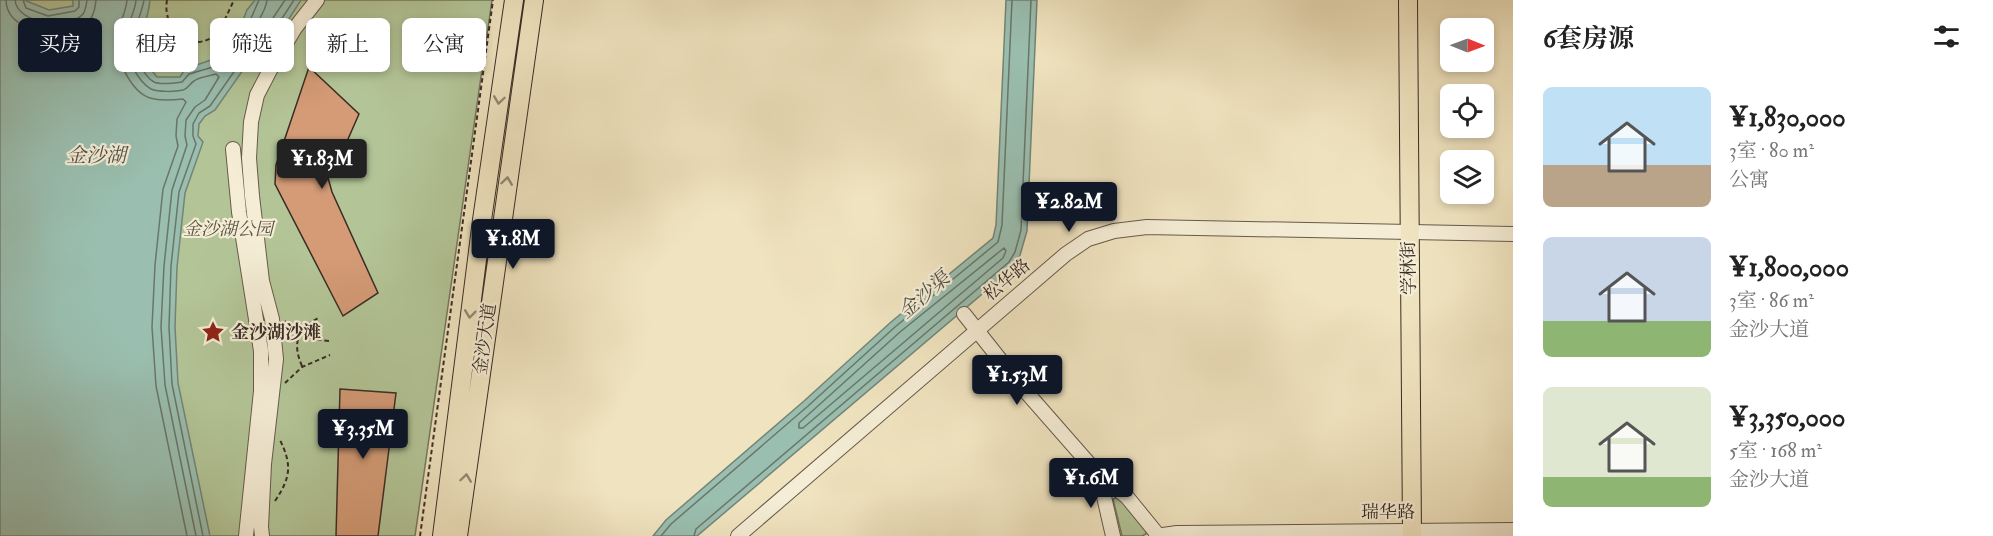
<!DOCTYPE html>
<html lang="zh">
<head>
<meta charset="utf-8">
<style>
	:root { --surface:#fff; --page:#f2f2f2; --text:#222; --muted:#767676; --accent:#111827 }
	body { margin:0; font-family:"IM FELL Double Pica","Noto Serif SC",serif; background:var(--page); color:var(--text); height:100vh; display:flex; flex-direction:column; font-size:22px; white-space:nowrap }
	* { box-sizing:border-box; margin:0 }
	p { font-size:20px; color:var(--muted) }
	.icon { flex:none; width:33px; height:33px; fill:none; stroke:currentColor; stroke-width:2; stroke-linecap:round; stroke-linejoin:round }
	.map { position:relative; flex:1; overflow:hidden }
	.drawer { display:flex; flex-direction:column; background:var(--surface); width:480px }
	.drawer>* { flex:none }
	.banner { position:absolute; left:18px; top:18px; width:570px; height:54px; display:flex; gap:12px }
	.needle { width:39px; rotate:91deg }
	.fabs { position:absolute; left:1440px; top:18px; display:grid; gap:12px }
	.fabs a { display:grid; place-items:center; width:54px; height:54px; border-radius:9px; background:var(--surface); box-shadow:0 3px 9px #0003; font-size:30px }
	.price { position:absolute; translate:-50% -51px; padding:0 14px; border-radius:6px; background:var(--accent); color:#fff; font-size:20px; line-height:39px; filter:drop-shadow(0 2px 3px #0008) }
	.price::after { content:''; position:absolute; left:50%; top:36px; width:18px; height:14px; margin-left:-9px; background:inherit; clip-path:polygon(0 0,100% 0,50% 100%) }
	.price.current { background:#222; color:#fff }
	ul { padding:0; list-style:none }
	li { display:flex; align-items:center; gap:18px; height:150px; padding:0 30px }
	li span { display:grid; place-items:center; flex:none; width:168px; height:120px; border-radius:9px; color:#555 }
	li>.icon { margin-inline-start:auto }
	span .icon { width:72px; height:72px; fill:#fffc; stroke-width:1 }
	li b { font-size:26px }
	h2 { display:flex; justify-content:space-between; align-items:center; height:72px; padding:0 30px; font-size:26px }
	.tag { padding:0 21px; border-radius:9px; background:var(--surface); box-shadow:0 3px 9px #0003; font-size:21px; line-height:54px }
	.tag.current { background:var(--accent); color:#fff }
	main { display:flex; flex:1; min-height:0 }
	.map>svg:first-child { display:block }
</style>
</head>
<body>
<main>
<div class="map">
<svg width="1513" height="536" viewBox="0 0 1513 536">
	<rect width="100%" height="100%" fill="#f0e4c0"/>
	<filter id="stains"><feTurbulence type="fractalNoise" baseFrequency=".00333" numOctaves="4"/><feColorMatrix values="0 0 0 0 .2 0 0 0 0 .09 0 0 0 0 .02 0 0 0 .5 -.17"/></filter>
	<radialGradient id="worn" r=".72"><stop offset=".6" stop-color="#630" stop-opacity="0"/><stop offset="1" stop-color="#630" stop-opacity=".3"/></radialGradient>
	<path fill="#b3c597" stroke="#76785e" stroke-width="1.5" d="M0 0H492L415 536H0Z
		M1120 496 1146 528V534L1142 536H1122L1113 499Z"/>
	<path fill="#9abfb0" stroke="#738479" stroke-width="1.5" d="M0 0H24L49 10 73 6V0H150C146 40 126 39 157 77H180L185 69 222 56 233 45 247 10 255 0H301L276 39 243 70 215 110 205 116 199 124 198 136 203 142 185 193 177 267 175 327 178 383 210 536H0Z
		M1006 0H1037L1027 231 1020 255 1014 267 697 536H653L666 520 804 401 891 322 993 238 996 225Z"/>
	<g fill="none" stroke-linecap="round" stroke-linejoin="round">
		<path stroke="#6a766b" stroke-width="1.5" d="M6 0C7 29 43 33 66 30 74 28 82 28 88 22 94 16 95 8 96 0
			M15 0C17 25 71 29 83 14 86 10 86 5 87 0
			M23 0 26 8 48 16 75 11 79 7V0
			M127 0C126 13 119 23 117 36 113 55 131 92 150 98 160 101 173 100 183 99L186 102 177 119 176 136 178 146 163 189 155 265 152 327 156 386 187 536
			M136 0C135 14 125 27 125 40 125 55 137 81 151 89 158 92 175 92 183 90 189 88 189 84 194 81 199 77 210 76 216 74L219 77 205 100 195 107 186 120 185 136 187 145 172 190 164 266 161 327 165 385 196 536
			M144 0C142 13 133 30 133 41 133 53 143 76 154 82 160 85 175 83 182 82L189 74 213 67 227 60 238 48 259 0
			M267 0C266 12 255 24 251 36L253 40 265 30 285 0
			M1004 248 1006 251 1003 258 803 428H799V423L900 332Z
			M203 536 172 384 169 327 171 266 179 192 196 144 193 136V124L199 113 210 106 238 66 271 35 294 0
			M661 536 671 524 808 406 895 327 998 242 1002 225 1012 0
			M694 536 696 529 1009 262 1015 252 1021 230 1031 0"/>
	</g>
	<path fill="#d49b76" stroke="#392c26" stroke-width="1.5" d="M309 67 359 114 341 155 323 160 332 192 378 293 343 316 275 184 276 165Z
		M340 389 396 393 378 536H336Z"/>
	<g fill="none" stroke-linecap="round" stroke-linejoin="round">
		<g stroke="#675a4c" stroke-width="16">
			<path id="minor" d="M233 149 239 212 261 351V391L246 536
				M964 314 1021 386 1099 475 1127 497 1158 535
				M1099 475 1113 536
				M262 536 261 527 264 464 276 359 272 319 262 281 252 196 249 158 251 122 257 95 270 70 295 28 317 0
				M738 536 1066 254 1088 239 1114 231 1147 227 1513 234
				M1156 536 1177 533 1513 530"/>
		</g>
		<g stroke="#392c26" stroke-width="20">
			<path id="major" d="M1408 0 1412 536
				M442 536 482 220 514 0
				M458 536 534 0"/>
		</g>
		<path stroke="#392c26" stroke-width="2" stroke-dasharray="4.5 3" stroke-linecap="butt" d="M167 0C163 22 179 48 204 41 208 40 213 37 217 36L234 0
			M285 321C298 334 311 340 330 341
			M302 366C292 343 297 329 320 317
			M285 383 302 367 330 355
			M275 501C291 477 292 465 280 440
			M420 536 493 0"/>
		<use href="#minor" stroke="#f5edd6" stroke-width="14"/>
		<use href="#major" stroke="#f0e4c0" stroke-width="18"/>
	</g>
	<defs><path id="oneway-chevron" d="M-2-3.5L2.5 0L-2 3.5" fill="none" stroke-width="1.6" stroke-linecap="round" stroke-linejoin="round" transform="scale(1.5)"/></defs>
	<g stroke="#948873">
		<use href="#oneway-chevron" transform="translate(499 100) rotate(98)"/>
		<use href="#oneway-chevron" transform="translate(507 181) rotate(-82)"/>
		<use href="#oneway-chevron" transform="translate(470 314) rotate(97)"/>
		<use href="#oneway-chevron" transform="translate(466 478) rotate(-82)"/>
	</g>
	<defs>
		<g id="sight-bare" transform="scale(1.8)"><path d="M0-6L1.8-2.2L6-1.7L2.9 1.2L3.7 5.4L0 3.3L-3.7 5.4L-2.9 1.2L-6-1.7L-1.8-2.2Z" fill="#8f2418" stroke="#f5edd6" stroke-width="2.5" paint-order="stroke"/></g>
	</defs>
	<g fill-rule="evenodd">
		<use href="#sight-bare" x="213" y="332"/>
	</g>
	<g text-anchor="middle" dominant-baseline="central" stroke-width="4.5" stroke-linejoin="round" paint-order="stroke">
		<g font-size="18" font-style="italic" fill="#585242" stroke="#f5edd6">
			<text x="228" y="229">金沙湖公园</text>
		</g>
		<g font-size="18" fill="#392c26" stroke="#f5edd6">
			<text transform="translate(1409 268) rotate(-91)">学林街</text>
			<text transform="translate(1007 280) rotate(-40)">松华路</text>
			<text transform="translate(485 339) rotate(-82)">金沙大道</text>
			<text x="1388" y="512">瑞华路</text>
		</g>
		<g font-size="18" font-weight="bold" fill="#392c26" stroke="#f5edd6" text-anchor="start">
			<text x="231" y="332">金沙湖沙滩</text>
		</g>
		<g font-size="20" font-style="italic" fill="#515148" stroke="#f5edd6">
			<text x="96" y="155">金沙湖</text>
			<text transform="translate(924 295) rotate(-41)">金沙渠</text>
		</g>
	</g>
	<rect width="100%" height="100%" filter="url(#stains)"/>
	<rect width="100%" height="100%" fill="url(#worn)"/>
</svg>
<div class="fabs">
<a><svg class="needle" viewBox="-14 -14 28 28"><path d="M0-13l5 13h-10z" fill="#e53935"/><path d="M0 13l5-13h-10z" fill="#767676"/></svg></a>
<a><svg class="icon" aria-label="locate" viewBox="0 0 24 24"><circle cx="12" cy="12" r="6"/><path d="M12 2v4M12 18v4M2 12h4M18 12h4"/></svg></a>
<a><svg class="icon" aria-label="layers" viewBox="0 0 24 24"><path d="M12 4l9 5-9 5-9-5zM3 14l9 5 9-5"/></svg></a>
</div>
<b class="price current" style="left:322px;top:190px">¥1.83M</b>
<b class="price" style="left:1069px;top:233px">¥2.82M</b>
<b class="price" style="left:513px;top:270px">¥1.8M</b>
<b class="price" style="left:1017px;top:406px">¥1.53M</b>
<b class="price" style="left:363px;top:460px">¥3.35M</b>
<b class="price" style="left:1091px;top:509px">¥1.6M</b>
<div class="banner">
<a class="tag current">买房</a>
<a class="tag">租房</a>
<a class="tag">筛选</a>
<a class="tag">新上</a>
<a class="tag">公寓</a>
</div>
</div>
<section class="drawer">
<h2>6套房源<svg class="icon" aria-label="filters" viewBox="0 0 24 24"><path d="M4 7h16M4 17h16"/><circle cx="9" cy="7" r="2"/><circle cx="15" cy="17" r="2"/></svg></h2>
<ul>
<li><span style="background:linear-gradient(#bfe0f5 65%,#b9a48a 0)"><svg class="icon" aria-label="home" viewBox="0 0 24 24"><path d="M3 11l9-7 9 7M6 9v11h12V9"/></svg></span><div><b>¥1,830,000</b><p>3室 · 80 m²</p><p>公寓</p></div></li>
<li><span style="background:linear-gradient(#c9d6e8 70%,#8fb573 0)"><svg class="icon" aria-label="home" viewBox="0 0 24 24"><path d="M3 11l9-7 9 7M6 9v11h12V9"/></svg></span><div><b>¥1,800,000</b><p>3室 · 86 m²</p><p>金沙大道</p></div></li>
<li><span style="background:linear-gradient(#dfe7d0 75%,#8fb573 0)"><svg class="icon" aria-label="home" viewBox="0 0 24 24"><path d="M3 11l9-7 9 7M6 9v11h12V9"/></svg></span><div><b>¥3,350,000</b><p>5室 · 168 m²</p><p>金沙大道</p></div></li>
</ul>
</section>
</main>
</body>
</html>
